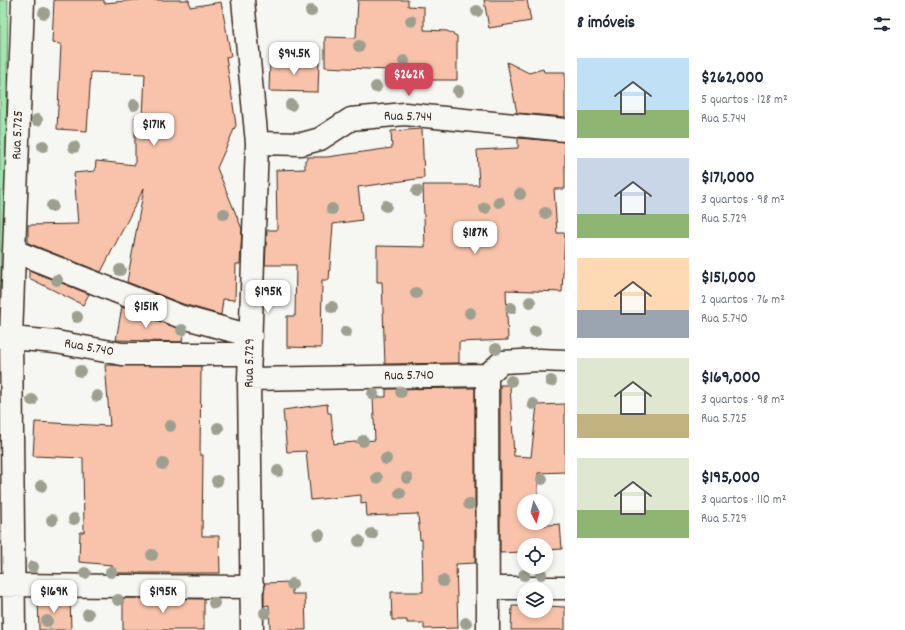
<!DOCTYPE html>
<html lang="pt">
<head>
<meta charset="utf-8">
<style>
	:root { --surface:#fff; --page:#f6f6f7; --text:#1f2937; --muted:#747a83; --accent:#d1495b }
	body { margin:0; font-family:Dekko,sans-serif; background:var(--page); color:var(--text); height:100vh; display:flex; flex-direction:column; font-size:15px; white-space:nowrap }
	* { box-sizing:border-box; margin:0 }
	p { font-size:13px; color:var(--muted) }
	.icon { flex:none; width:22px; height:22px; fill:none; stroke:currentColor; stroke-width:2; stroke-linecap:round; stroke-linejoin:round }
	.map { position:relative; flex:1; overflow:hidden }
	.side { display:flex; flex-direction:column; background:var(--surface); width:340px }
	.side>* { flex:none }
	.needle { width:26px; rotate:173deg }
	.buttons { position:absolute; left:517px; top:494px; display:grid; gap:8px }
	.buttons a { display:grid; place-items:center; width:36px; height:36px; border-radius:50%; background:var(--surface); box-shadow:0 2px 6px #0003; font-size:20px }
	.price { position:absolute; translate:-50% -34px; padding:0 9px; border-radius:8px; background:#fff; color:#222; font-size:13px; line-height:26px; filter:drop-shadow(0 1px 2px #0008) }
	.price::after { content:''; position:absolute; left:50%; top:24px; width:12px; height:9px; margin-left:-6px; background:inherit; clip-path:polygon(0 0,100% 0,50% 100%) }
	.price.active { background:var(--accent); color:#fff }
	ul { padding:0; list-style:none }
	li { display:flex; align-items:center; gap:12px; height:100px; padding:0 12px }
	li span { display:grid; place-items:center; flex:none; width:112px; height:80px; border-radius:0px; color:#555 }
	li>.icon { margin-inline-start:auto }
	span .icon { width:48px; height:48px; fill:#fffc; stroke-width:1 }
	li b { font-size:17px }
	h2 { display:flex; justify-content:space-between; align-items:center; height:48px; padding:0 12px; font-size:17px }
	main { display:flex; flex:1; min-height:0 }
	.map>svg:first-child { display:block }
</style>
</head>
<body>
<main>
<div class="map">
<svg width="565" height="630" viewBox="0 0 565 630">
	<rect width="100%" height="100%" fill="#f6f6f2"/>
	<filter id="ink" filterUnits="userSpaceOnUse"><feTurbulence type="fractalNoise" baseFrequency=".025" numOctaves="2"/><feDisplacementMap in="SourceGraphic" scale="8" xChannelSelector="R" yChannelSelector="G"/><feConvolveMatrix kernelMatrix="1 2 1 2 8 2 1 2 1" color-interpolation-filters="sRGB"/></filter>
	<g filter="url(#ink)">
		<path fill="#a1e5b0" stroke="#6e8867" d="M0 0H8L4 305 0 310Z"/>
		<path fill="#f8c3aa" stroke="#3b2a1e" d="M54 0H104V3L137 0H189L190 7 221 2 231 56 226 57 236 125 217 168 242 229 240 264H236L235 300 223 299 221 315 183 304 127 282 144 188 101 272 28 243V225L78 224 74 173 95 171 96 161 135 165V117H143L145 74 91 72 87 131 57 129 61 44 52 43Z
			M358 0H408V6L424 7V30L447 31 457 36V80H410V71L325 67V37L356 38Z
			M484 0H527L531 21 489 28Z
			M270 60 319 62 318 92 269 91Z
			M507 62 529 73 543 69 544 72H565V117L517 113Z
			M422 129 424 178 358 187 362 220 333 224 329 280H322L321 348 287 347V316H295L296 265H265L267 230H277L276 170 305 169V160H307V157H327L392 148 391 131Z
			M518 138 565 142V189H554L557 233H565L562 292 506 290 508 340 459 342V363L385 364 382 282H377V246L425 247 423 185H479L477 150 518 148Z
			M29 270 89 294 83 305 29 278Z
			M122 307 184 330 182 342 116 340Z
			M105 365 201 366 200 455H203L202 536H219L220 573H112V565L79 562 80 532H84L83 458 33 456 35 422 110 426Z
			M500 385H510L514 456 531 457 537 405 565 404V472L538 473V501H524V523H538V526L560 524 562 549 546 550V545H524V552L500 553Z
			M475 388V563L456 564 458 628 424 629V623H407V620H392L391 592H423L422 539 420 540 418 514 367 516 366 503 361 504V495L311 500 306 451 287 452 283 410 327 404 328 413H331L334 444 375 440 373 397H386V389Z
			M292 582V594H305L306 630H270L269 605 264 606V583Z
			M38 598H70L71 630H39Z
			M123 598 204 599V630H123Z
			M512 606H524V611H546V606L565 607V630H511Z"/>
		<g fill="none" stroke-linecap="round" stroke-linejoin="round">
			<g stroke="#3b2a1e" stroke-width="25">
				<path id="street" d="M243 0 257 143 249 379 252 630
					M257 143 302 144 320 139 351 119 405 114 565 130
					M14 251 179 316 251 336
					M0 337 56 342 122 354H250
					M487 375 488 630
					M249 379 487 375 502 362 539 360 565 361
					M0 585 253 587
					M488 588H565
					M14 630 11 338 23 0"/>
			</g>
			<use href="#street" stroke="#f6f6f2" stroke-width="22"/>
		</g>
		<g fill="#9da091">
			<circle cx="311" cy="11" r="6"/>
			<circle cx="477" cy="11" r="6"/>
			<circle cx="44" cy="13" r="6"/>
			<circle cx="411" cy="21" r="6"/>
			<circle cx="359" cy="46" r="6"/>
			<circle cx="312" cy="49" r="6"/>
			<circle cx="404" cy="61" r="6"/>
			<circle cx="404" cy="77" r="6"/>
			<circle cx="376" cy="87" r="6"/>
			<circle cx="458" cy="91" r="6"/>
			<circle cx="134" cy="105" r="6"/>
			<circle cx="291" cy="105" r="6"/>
			<circle cx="37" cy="120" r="6"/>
			<circle cx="43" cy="146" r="6"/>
			<circle cx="74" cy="147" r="6"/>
			<circle cx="417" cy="191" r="6"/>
			<circle cx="520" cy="194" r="6"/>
			<circle cx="499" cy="202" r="6"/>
			<circle cx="52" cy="206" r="6"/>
			<circle cx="386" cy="206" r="6"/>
			<circle cx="485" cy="208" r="6"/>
			<circle cx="332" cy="209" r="6"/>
			<circle cx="545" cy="213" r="6"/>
			<circle cx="224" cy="214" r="6"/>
			<circle cx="120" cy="270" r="6"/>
			<circle cx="57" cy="280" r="6"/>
			<circle cx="416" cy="293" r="6"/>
			<circle cx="530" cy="302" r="6"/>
			<circle cx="332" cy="307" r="6"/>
			<circle cx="511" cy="308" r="6"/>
			<circle cx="470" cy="313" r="6"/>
			<circle cx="77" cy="317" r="6"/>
			<circle cx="182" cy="330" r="6"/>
			<circle cx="535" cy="331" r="6"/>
			<circle cx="346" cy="332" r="6"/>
			<circle cx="496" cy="349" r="6"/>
			<circle cx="80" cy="371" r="6"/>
			<circle cx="511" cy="381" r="6"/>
			<circle cx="551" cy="381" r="6"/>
			<circle cx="401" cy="392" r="6"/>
			<circle cx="373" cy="394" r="6"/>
			<circle cx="97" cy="396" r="6"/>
			<circle cx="32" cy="400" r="6"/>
			<circle cx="533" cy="404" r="6"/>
			<circle cx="170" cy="426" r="6"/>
			<circle cx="218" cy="428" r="6"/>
			<circle cx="363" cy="441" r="6"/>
			<circle cx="386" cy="459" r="6"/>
			<circle cx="163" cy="464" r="6"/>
			<circle cx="278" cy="471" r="6"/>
			<circle cx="377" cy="478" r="6"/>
			<circle cx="407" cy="478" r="6"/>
			<circle cx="542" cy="479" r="6"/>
			<circle cx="217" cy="481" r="6"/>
			<circle cx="41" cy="486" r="6"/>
			<circle cx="400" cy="493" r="6"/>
			<circle cx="469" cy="504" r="6"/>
			<circle cx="74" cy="519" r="6"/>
			<circle cx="52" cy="520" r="6"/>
			<circle cx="372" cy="534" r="6"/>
			<circle cx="319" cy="535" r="6"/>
			<circle cx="359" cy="541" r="6"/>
			<circle cx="152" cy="555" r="6"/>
			<circle cx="33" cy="567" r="6"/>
			<circle cx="111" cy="572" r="6"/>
			<circle cx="85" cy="573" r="6"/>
			<circle cx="541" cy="574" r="6"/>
			<circle cx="524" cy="575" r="6"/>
			<circle cx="443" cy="581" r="6"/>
			<circle cx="292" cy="584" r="6"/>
			<circle cx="118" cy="600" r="6"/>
			<circle cx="214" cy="603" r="6"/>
			<circle cx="265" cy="613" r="6"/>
			<circle cx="88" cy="614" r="6"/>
			<circle cx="47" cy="621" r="6"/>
			<circle cx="466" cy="623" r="6"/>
		</g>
	</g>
	<g text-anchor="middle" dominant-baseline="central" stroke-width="4" stroke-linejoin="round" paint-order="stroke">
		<g font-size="14" fill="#3b2a1e" stroke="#f6f6f2">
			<text transform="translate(408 117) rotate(1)">Rua 5.744</text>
			<text transform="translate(18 135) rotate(-88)">Rua 5.725</text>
			<text transform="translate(89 348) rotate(10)">Rua 5.740</text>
			<text transform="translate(250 363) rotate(-89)">Rua 5.729</text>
			<text transform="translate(409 376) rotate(-1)">Rua 5.740</text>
		</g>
	</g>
</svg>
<div class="buttons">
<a><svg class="needle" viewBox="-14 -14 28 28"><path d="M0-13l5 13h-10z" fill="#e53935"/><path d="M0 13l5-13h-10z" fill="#747a83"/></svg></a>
<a><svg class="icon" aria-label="locate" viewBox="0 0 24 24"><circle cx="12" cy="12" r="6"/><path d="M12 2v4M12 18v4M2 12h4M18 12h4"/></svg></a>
<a><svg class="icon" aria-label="layers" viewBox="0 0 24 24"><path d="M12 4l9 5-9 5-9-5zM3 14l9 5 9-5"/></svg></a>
</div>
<b class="price" style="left:294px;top:76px">$94.5K</b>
<b class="price active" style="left:409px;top:97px">$262K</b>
<b class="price" style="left:154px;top:147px">$171K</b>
<b class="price" style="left:475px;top:255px">$187K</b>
<b class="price" style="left:268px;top:314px">$195K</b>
<b class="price" style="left:146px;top:329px">$151K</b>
<b class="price" style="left:54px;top:614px">$169K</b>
<b class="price" style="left:163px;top:614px">$195K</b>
</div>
<section class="side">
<h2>8 imóveis<svg class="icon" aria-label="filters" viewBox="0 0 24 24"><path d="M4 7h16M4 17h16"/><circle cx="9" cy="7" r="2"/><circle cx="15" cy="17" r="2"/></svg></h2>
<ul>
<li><span style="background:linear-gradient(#bfe0f5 65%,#8fb573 0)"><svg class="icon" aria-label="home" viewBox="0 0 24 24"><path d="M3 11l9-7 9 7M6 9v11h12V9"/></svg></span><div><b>$262,000</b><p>5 quartos · 128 m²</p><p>Rua 5.744</p></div></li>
<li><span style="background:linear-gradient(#c9d6e8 70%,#8fb573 0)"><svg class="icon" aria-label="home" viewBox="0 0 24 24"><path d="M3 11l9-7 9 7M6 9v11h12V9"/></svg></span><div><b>$171,000</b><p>3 quartos · 98 m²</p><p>Rua 5.729</p></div></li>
<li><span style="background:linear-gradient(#ffd9b3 65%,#9aa5b1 0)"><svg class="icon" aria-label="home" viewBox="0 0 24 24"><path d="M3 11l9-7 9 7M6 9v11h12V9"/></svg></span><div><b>$151,000</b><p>2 quartos · 76 m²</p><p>Rua 5.740</p></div></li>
<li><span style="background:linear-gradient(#dfe7d0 70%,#c2b280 0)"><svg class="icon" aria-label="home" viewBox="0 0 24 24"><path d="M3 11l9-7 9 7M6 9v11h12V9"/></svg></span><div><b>$169,000</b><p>3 quartos · 98 m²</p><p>Rua 5.725</p></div></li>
<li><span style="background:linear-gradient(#dfe7d0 65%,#8fb573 0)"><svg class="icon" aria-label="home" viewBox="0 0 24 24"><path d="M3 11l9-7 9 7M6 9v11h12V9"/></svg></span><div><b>$195,000</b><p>3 quartos · 110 m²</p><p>Rua 5.729</p></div></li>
</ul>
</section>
</main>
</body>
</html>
